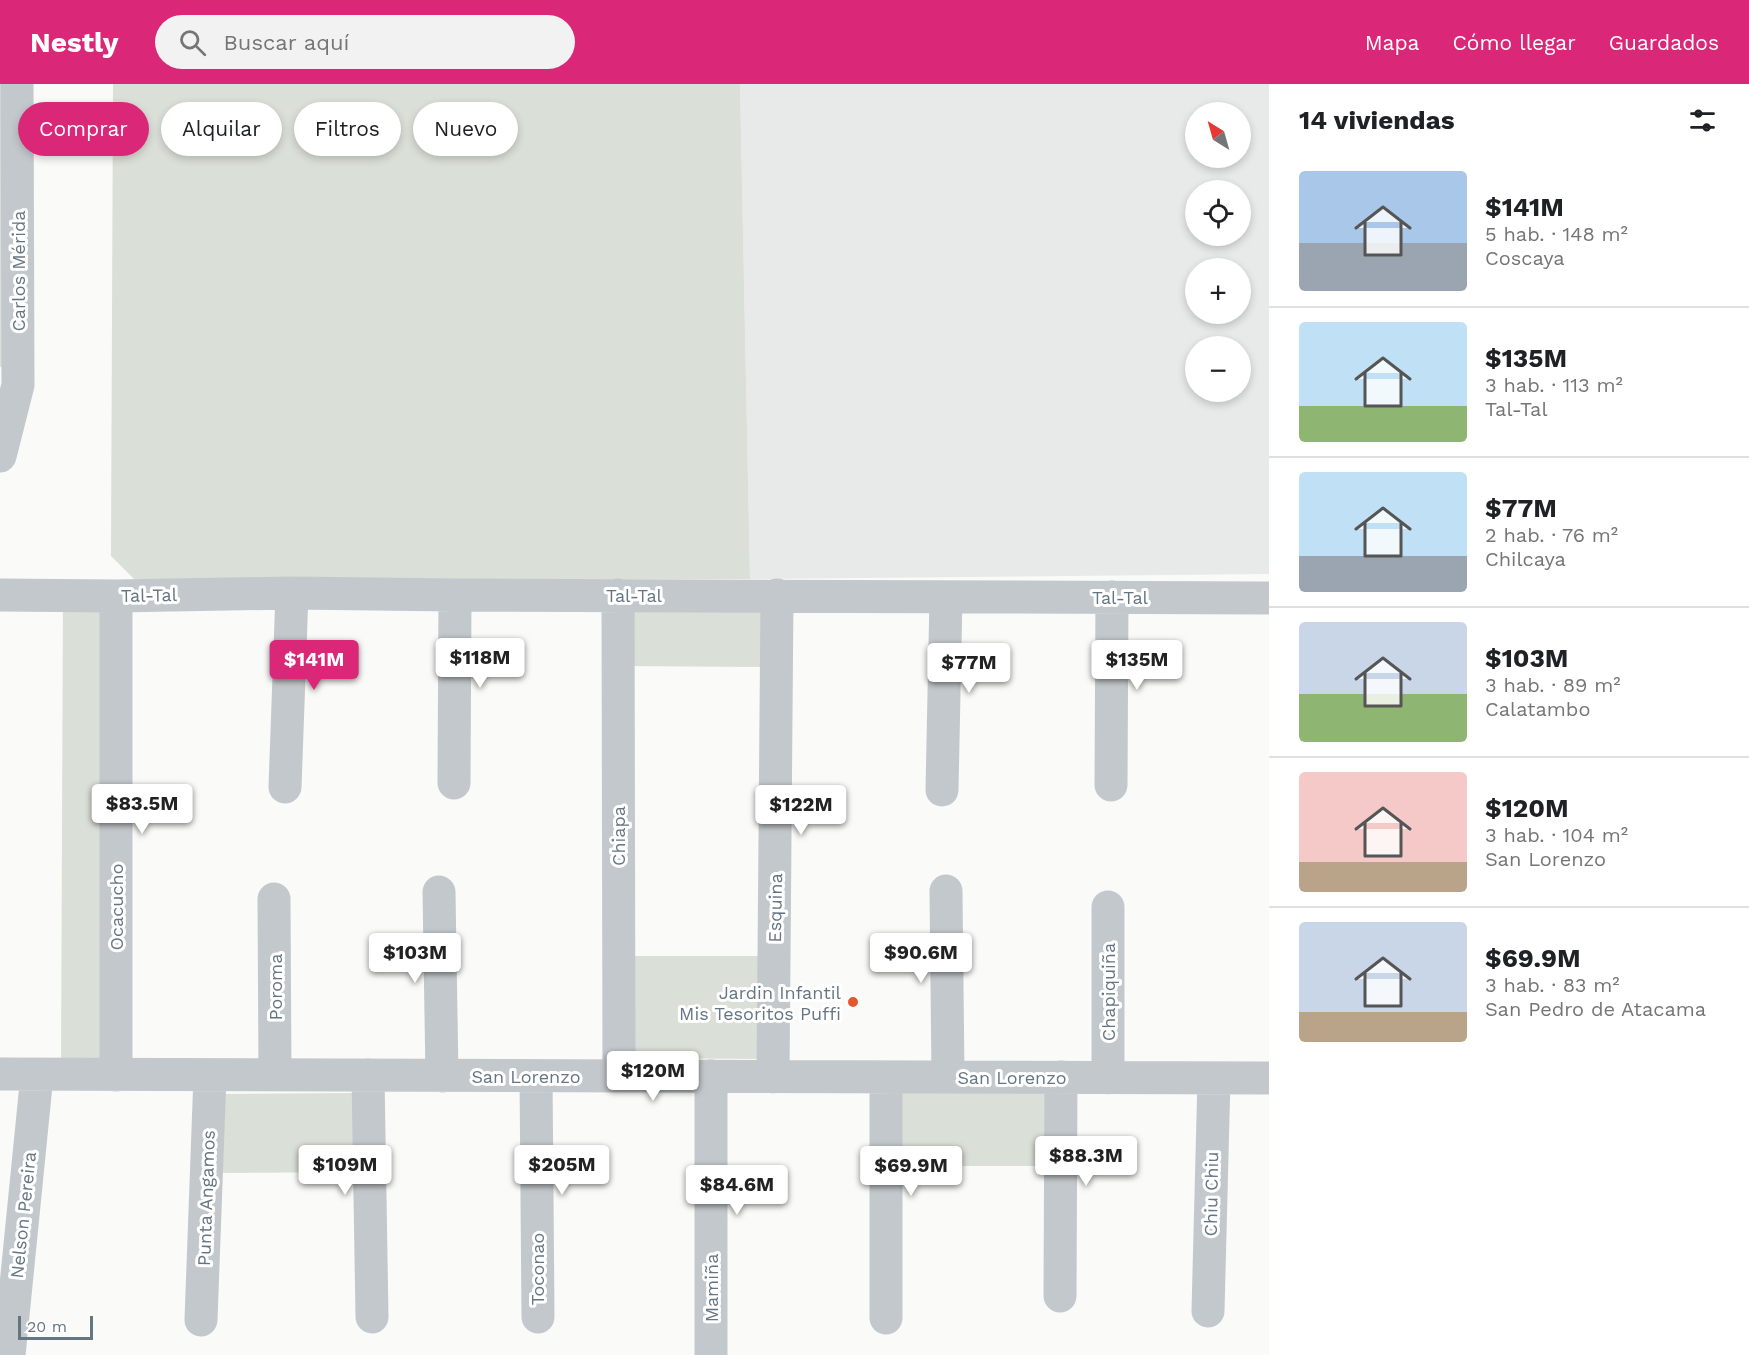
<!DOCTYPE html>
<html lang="es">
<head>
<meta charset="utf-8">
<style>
	:root { --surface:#fff; --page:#f2f2f2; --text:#202124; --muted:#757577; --line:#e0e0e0; --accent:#db2777 }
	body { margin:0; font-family:"Work Sans",sans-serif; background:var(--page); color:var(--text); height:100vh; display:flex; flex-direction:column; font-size:22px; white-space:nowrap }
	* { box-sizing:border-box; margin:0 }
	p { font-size:20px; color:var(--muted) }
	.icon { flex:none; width:33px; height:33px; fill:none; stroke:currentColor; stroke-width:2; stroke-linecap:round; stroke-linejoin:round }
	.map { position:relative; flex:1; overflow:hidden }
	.details { display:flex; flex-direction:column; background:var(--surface); width:480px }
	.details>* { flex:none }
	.banner { position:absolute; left:18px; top:18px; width:570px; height:54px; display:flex; gap:12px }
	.needle { width:39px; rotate:323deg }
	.controls { position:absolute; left:1185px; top:18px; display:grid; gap:12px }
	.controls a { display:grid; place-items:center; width:66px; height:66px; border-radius:50%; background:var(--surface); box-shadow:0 3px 9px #0003; font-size:30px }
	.scale { position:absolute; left:18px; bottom:15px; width:75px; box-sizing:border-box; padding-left:6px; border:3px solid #657683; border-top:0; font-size:16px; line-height:21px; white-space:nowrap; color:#657683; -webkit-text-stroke:4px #fff; paint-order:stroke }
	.price { position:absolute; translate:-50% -51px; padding:0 14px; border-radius:6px; background:#fff; color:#222; font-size:20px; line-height:39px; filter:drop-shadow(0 2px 3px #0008) }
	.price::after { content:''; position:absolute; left:50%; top:36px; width:18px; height:14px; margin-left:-9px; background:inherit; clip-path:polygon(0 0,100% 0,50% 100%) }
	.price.current { background:var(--accent); color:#fff }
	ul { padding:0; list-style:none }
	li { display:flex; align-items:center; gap:18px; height:150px; padding:0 30px }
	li+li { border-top:2px solid var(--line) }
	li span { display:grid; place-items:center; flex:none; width:168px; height:120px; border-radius:6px; color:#555 }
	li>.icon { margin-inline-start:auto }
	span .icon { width:72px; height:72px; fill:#fffc; stroke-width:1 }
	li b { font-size:26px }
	h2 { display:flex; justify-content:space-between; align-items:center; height:72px; padding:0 30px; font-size:26px }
	.tag { padding:0 21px; border-radius:27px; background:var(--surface); box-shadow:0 3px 9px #0003; font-size:21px; line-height:54px }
	.tag.current { background:var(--accent); color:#fff }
	header { display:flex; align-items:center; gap:36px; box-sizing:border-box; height:84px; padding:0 30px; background:var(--accent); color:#fff }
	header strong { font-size:28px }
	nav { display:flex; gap:33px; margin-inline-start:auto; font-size:21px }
	.search { width:420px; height:54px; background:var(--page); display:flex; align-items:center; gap:15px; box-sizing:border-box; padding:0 21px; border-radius:33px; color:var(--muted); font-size:22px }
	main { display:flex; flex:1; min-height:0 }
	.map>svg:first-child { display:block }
</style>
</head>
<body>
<header>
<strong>Nestly</strong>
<div class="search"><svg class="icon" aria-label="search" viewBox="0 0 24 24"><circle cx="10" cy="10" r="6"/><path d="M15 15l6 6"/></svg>Buscar aquí</div>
<nav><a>Mapa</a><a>Cómo llegar</a><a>Guardados</a></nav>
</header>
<main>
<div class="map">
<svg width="1269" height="1271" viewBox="0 0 1269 1271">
	<rect width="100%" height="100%" fill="#fafaf8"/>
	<path fill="#e8e9e9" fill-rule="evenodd" d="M740 0H1269V490L750 495ZM1196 28H1240V74H1196ZM1196 106H1240V152H1196ZM1196 184H1240V230H1196ZM1196 262H1240V308H1196Z"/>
	<path fill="#dadfd7" d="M0 0H5L6 283H0Z
		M113 0H740L750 495H134L111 472Z
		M63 511 116 512V991L61 990Z
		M618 511H777V583L618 582Z
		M624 872H762V975L623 974Z
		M886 993H1061V1082H886Z
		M354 1009V1088L223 1089V1010Z"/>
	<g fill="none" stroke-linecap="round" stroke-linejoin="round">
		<path stroke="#c3c8cc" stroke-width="33" d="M0 372 18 301 17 0
			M0 511 116 512 292 509 455 511 1269 514
			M618 511 619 992
			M454 699 455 511
			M1111 701 1112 513
			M285 703 292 509
			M942 706 946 513
			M946 807 948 993
			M439 808 442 992
			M274 815 275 991
			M1108 823V994
			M0 990 1269 994
			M116 991V512
			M368 991 372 1233
			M536 992 538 1233
			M773 993 777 511
			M1060 1212 1061 993
			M1208 1227 1214 994
			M886 1234V993
			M201 1236 210 991
			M9 1271 37 991
			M711 1271V992"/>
	</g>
	<circle fill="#e4572e" stroke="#fff" stroke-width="2" cx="853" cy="918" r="6"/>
	<g text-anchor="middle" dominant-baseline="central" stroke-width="6" stroke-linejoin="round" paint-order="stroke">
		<g font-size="18" fill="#657683" stroke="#fff">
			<text transform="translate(18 187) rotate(-90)">Carlos Mérida</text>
			<text transform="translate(149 511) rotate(-1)">Tal-Tal</text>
			<text x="634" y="511">Tal-Tal</text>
			<text x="1120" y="513">Tal-Tal</text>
			<text transform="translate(618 752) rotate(-90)">Chiapa</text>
			<text transform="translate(116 823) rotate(-90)">Ocacucho</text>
			<text transform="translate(775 824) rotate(-89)">Esquina</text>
			<text transform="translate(275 903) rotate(-90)">Poroma</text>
			<text transform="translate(1108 908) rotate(-90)">Chapiquiña</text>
			<text x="526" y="992">San Lorenzo</text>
			<text x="1012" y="993">San Lorenzo</text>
			<text transform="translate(1211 1110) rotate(-89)">Chiu Chiu</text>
			<text transform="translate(206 1114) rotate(-88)">Punta Angamos</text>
			<text transform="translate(23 1131) rotate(-84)">Nelson Pereira</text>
			<text transform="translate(537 1185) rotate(-90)">Toconao</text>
			<text transform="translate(711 1204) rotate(-90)">Mamiña</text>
		</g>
		<g font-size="18" fill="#657683" stroke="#fff" text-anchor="end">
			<text x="841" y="908">Jardin Infantil<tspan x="841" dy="21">Mis Tesoritos Puffi</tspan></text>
		</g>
	</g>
</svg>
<div class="controls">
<a><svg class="needle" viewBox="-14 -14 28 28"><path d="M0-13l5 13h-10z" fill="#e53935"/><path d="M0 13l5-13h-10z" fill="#757577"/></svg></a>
<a><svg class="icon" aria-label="locate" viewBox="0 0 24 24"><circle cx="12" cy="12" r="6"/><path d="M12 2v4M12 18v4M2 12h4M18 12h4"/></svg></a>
<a>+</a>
<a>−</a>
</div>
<div class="scale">20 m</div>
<b class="price" style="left:480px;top:605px">$118M</b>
<b class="price current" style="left:314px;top:607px">$141M</b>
<b class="price" style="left:1137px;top:607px">$135M</b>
<b class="price" style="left:969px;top:610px">$77M</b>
<b class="price" style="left:142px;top:751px">$83.5M</b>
<b class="price" style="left:801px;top:752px">$122M</b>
<b class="price" style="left:415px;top:900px">$103M</b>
<b class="price" style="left:921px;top:900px">$90.6M</b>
<b class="price" style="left:653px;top:1018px">$120M</b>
<b class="price" style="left:1086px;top:1103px">$88.3M</b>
<b class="price" style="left:345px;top:1112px">$109M</b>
<b class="price" style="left:562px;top:1112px">$205M</b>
<b class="price" style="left:911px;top:1113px">$69.9M</b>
<b class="price" style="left:737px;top:1132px">$84.6M</b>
<div class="banner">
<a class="tag current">Comprar</a>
<a class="tag">Alquilar</a>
<a class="tag">Filtros</a>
<a class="tag">Nuevo</a>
</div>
</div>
<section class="details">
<h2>14 viviendas<svg class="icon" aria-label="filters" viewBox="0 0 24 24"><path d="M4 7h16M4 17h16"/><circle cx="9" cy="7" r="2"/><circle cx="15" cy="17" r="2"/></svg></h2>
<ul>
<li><span style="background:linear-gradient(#a9c7e8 60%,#9aa5b1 0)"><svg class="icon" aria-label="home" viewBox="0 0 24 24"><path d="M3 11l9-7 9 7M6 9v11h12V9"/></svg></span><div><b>$141M</b><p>5 hab. · 148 m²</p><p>Coscaya</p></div></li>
<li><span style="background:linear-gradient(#bfe0f5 70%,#8fb573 0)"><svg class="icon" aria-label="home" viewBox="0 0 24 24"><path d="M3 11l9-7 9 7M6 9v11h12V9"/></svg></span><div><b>$135M</b><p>3 hab. · 113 m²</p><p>Tal-Tal</p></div></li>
<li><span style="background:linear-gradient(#bfe0f5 70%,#9aa5b1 0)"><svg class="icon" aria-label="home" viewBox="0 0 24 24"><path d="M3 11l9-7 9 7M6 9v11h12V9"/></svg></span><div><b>$77M</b><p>2 hab. · 76 m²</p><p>Chilcaya</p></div></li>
<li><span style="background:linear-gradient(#c9d6e8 60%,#8fb573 0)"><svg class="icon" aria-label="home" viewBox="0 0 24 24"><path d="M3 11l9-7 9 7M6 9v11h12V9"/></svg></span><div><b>$103M</b><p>3 hab. · 89 m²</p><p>Calatambo</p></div></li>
<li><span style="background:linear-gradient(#f6c9c9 75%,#b9a48a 0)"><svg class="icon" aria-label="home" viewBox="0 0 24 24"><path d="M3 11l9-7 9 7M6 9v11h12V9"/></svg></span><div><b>$120M</b><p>3 hab. · 104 m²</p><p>San Lorenzo</p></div></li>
<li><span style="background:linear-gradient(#c9d6e8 75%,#b9a48a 0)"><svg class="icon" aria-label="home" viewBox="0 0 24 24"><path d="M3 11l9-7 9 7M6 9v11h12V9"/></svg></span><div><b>$69.9M</b><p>3 hab. · 83 m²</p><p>San Pedro de Atacama</p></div></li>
</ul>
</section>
</main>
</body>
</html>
